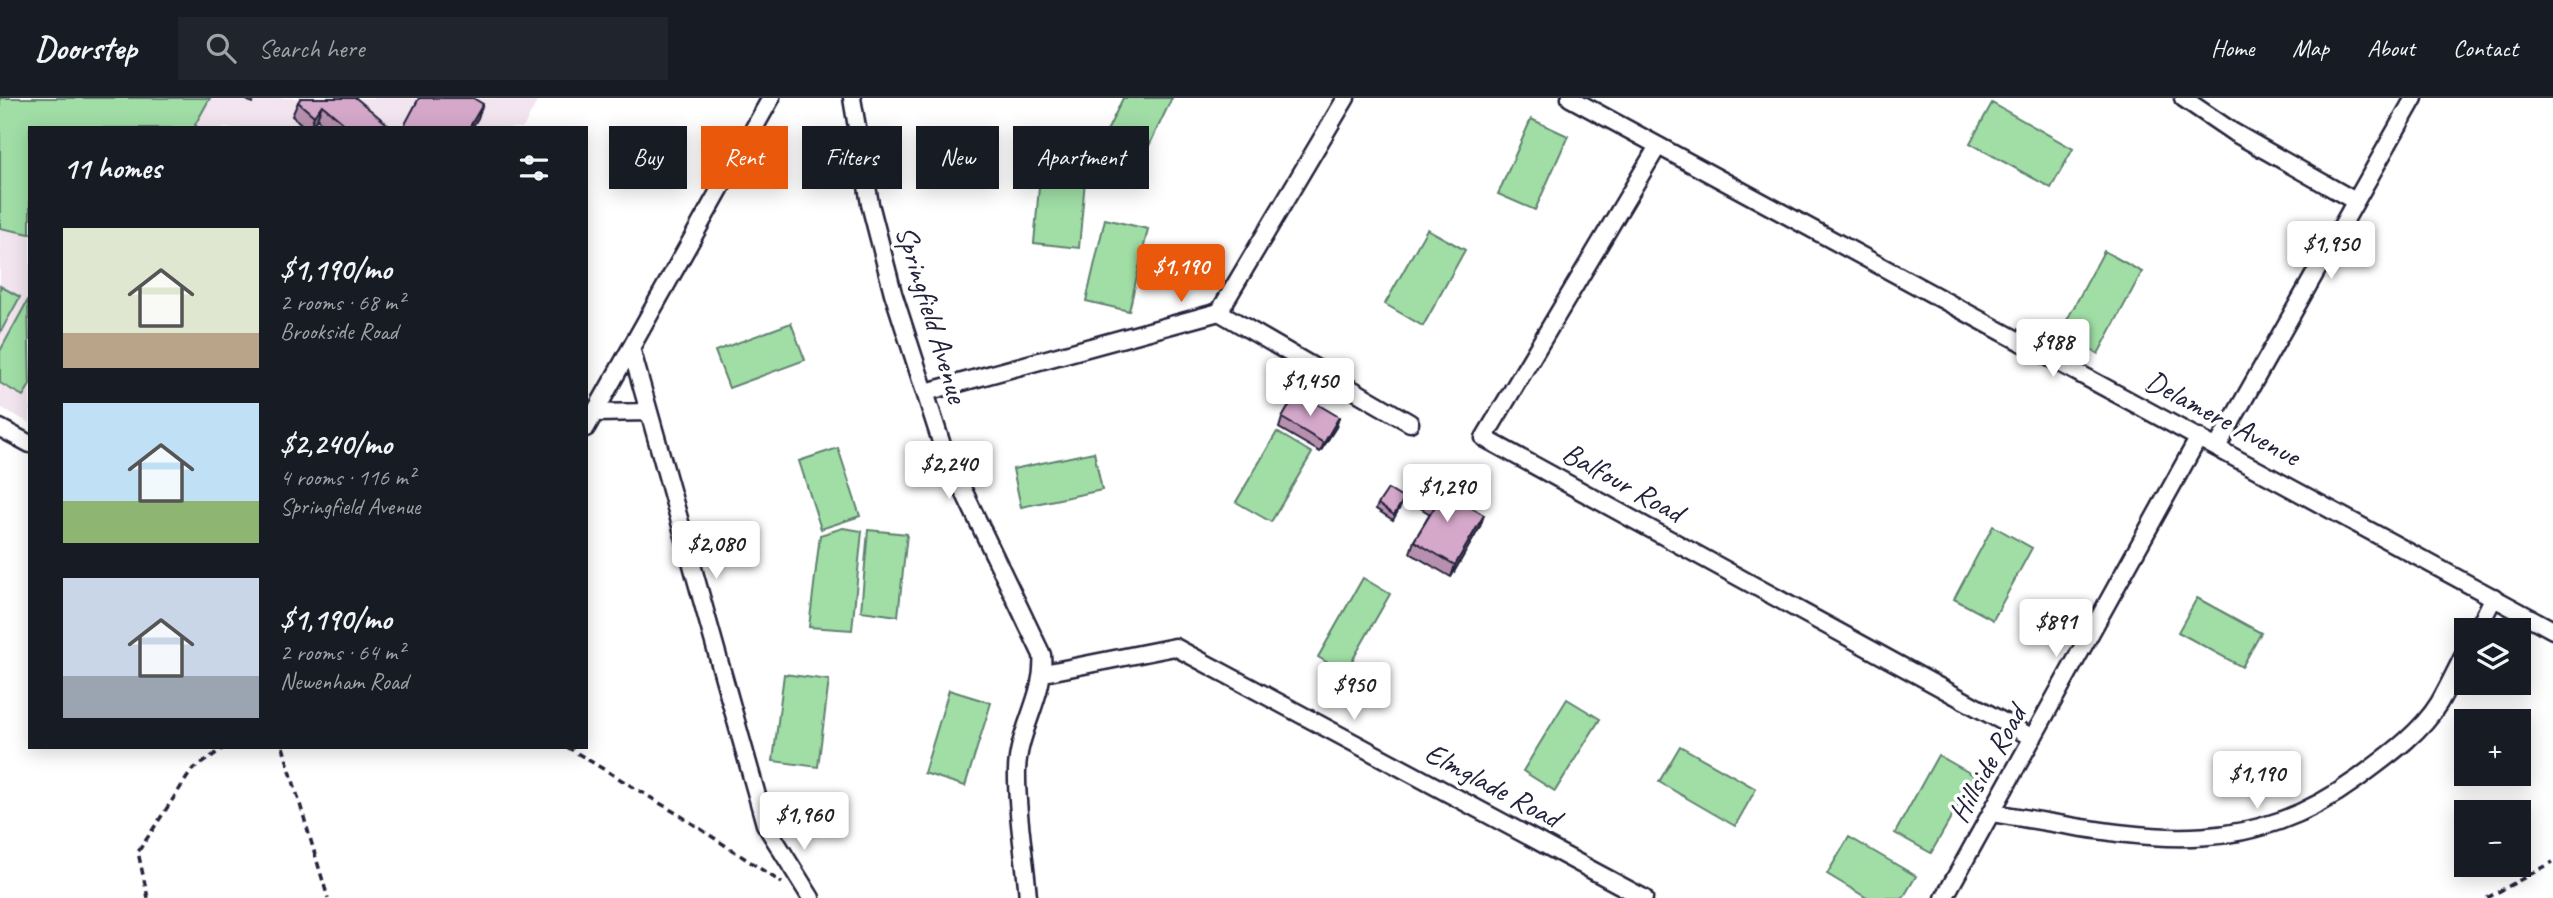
<!DOCTYPE html>
<html lang="en">
<head>
<meta charset="utf-8">
<style>
	:root { --surface:#171b24; --page:#20242c; --text:#f1f3f6; --muted:#9ea1a6; --line:#363941; --accent:#ea580c }
	body { margin:0; font-family:Caveat,sans-serif; background:var(--page); color:var(--text); height:100vh; display:flex; flex-direction:column; font-size:26px; white-space:nowrap }
	* { box-sizing:border-box; margin:0 }
	p { font-size:23px; color:var(--muted) }
	.icon { flex:none; width:38px; height:38px; fill:none; stroke:currentColor; stroke-width:2; stroke-linecap:round; stroke-linejoin:round }
	.map { position:relative; flex:1; overflow:hidden }
	.side { position:absolute; left:28px; top:28px; width:560px; height:623px; display:flex; flex-direction:column; background:var(--surface); border-radius:0px; box-shadow:0 4px 18px #0003 }
	.side>* { flex:none }
	.top-card { position:absolute; left:609px; top:28px; width:665px; height:63px; display:flex; gap:14px }
	.fabs { position:absolute; left:2454px; top:520px; display:grid; gap:14px }
	.fabs a { display:grid; place-items:center; width:77px; height:77px; border-radius:0px; background:var(--surface); box-shadow:0 4px 18px #0003; font-size:35px }
	.price { position:absolute; translate:-50% -60px; padding:0 16px; border-radius:7px; background:#fff; color:#222; font-size:23px; line-height:46px; filter:drop-shadow(0 2px 4px #0008) }
	.price::after { content:''; position:absolute; left:50%; top:42px; width:21px; height:16px; margin-left:-10px; background:inherit; clip-path:polygon(0 0,100% 0,50% 100%) }
	.price.current { background:var(--accent); color:#fff }
	ul { padding:0; list-style:none }
	li { display:flex; align-items:center; gap:21px; height:175px; padding:0 35px }
	li span { display:grid; place-items:center; flex:none; width:196px; height:140px; border-radius:0px; color:#555 }
	li>.icon { margin-inline-start:auto }
	span .icon { width:84px; height:84px; fill:#fffc; stroke-width:1 }
	li b { font-size:30px }
	h2 { display:flex; justify-content:space-between; align-items:center; height:84px; padding:0 35px; font-size:30px }
	.chip { padding:0 24px; border-radius:0px; background:var(--surface); box-shadow:0 4px 18px #0003; font-size:24px; line-height:63px }
	.chip.current { background:var(--accent); color:#fff }
	header { display:flex; align-items:center; gap:42px; box-sizing:border-box; height:98px; padding:0 35px; background:var(--surface); border-bottom:2px solid var(--line) }
	header strong { font-size:33px }
	nav { display:flex; gap:38px; margin-inline-start:auto; font-size:24px }
	.search { width:490px; height:63px; background:var(--page); display:flex; align-items:center; gap:18px; box-sizing:border-box; padding:0 24px; border-radius:0px; color:var(--muted); font-size:26px }
	.map>svg:first-child { display:block }
</style>
</head>
<body>
<header>
<strong>Doorstep</strong>
<div class="search"><svg class="icon" aria-label="search" viewBox="0 0 24 24"><circle cx="10" cy="10" r="6"/><path d="M15 15l6 6"/></svg>Search here</div>
<nav><a>Home</a><a>Map</a><a>About</a><a>Contact</a></nav>
</header>
<div class="map">
<svg width="2553" height="800" viewBox="0 0 2553 800">
	<rect width="100%" height="100%" fill="#fff"/>
	<filter id="ink" filterUnits="userSpaceOnUse"><feTurbulence type="fractalNoise" baseFrequency=".0143" numOctaves="2"/><feDisplacementMap in="SourceGraphic" scale="14" xChannelSelector="R" yChannelSelector="G"/><feConvolveMatrix kernelMatrix="1 2 1 2 8 2 1 2 1" color-interpolation-filters="sRGB"/></filter>
	<g filter="url(#ink)">
		<path fill="#f2e5ef" d="M0 0H539L523 30H30V325L0 309Z"/>
		<path fill="#a0dea6" stroke="#618070" stroke-width="2" d="M0 0H210L195 27 198 30H30V136L0 130Z
			M1123 0H1172L1133 81 1093 62Z
			M1992 5 2073 51 2051 90 1970 45Z
			M1531 21 1568 38 1535 112 1498 96Z
			M1041 67 1086 71 1079 150 1034 145Z
			M1105 121 1148 131 1129 213 1086 203Z
			M1427 131 1465 152 1423 228 1385 206Z
			M2104 153 2142 174 2098 256 2060 235Z
			M0 188 20 199 0 235Z
			M28 202 30 287 23 298 0 285V253Z
			M791 225 805 262 729 290 715 253Z
			M1277 334 1312 355 1271 424 1236 404Z
			M838 350 860 418 821 431 799 363Z
			M1094 354 1102 392 1021 409 1013 371Z
			M1993 428 2032 450 1993 522 1954 501Z
			M843 430 862 433 852 532 809 529 820 437Z
			M868 432 907 436 898 518 861 513Z
			M1363 480 1390 496 1345 575 1318 559Z
			M2197 500 2261 535 2242 569 2178 534Z
			M784 576 829 582 818 669 773 663Z
			M949 592 991 605 965 688 924 675Z
			M1567 601 1600 621 1555 693 1523 673Z
			M1680 648 1756 691 1735 728 1659 684Z
			M1938 657 1975 678 1931 755 1895 735Z
			M1849 739 1916 778 1903 800H1867L1827 776Z"/>
		<g fill="none" stroke-linecap="round" stroke-linejoin="round">
			<g stroke="#22223b" stroke-width="21">
				<path id="street" d="M852 0 870 106 893 195 943 350 1042 557C1046 596 1018 632 1017 672 1016 714 1025 758 1028 800
					M1570 0 2553 532
					M2183 0 2233 34 2355 103
					M1658 48 1484 340 2033 640
					M1219 214 1410 325
					M631 250 765 726 811 800
					M926 294 1219 214 1346 0
					M595 315 649 314
					M0 330 30 346
					M586 330 771 0
					M2217 349 2414 0
					M2477 532 2494 499
					M1044 575 1175 549 1644 800
					M1992 715C2129 736 2235 770 2357 681 2385 660 2420 636 2439 605 2449 588 2457 570 2466 553
					M1944 800 2199 339"/>
			</g>
			<path stroke="#22223b" stroke-width="3.5" stroke-dasharray="7 5" stroke-linecap="butt" d="M283 649 328 800
				M567 649 681 718 782 785
				M148 800 138 754 192 672 225 649
				M2487 800 2553 764"/>
			<use href="#street" stroke="#fff" stroke-width="16"/>
		</g>
		<path fill="#b790ae" stroke="#22223b" stroke-width="2" d="M243 0H255L252 5Z
			M301 0 392 30H327L317 21 310 30H306L292 18 298 4Z
			M1339 319 1336 329 1320 354 1279 330 1282 320Z
			M1413 390 1480 429 1451 479 1410 455 1414 443 1430 416 1409 403Z
			M1378 406H1402L1393 422 1376 411Z"/>
		<path fill="#95768d" stroke="#22223b" stroke-width="2" d="M483 6 478 20 472 30H469Z
			M322 7 317 21 310 30 314 18Z
			M1339 319 1336 329 1320 354 1324 345Z
			M1484 417 1480 429 1451 479 1455 467Z"/>
		<path fill="#d5a8ca" stroke="#22223b" stroke-width="2" d="M301 0H356L392 30H349L322 7 314 18 298 4Z
			M419 0H473L483 6 469 30H403Z
			M1297 294 1339 319 1324 345 1282 320Z
			M1420 380 1484 417 1455 467 1414 443 1437 405 1413 390Z
			M1388 391 1404 401 1394 417 1378 406Z"/>
	</g>
	<g text-anchor="middle" dominant-baseline="central" stroke-width="7" stroke-linejoin="round" paint-order="stroke">
		<g font-size="30" fill="#22223b" stroke="#fff">
			<text transform="translate(932 216) rotate(73)">Springfield Avenue</text>
			<text transform="translate(2223 320) rotate(28)">Delamere Avenue</text>
			<text transform="translate(1623 384) rotate(29)">Balfour Road</text>
			<text transform="translate(1987 666) rotate(-61)">Hillside Road</text>
			<text transform="translate(1493 687) rotate(28)">Elmglade Road</text>
		</g>
	</g>
</svg>
<div class="fabs">
<a><svg class="icon" aria-label="layers" viewBox="0 0 24 24"><path d="M12 4l9 5-9 5-9-5zM3 14l9 5 9-5"/></svg></a>
<a>+</a>
<a>−</a>
</div>
<b class="price" style="left:2331px;top:183px">$1,950</b>
<b class="price current" style="left:1181px;top:206px">$1,190</b>
<b class="price" style="left:2053px;top:281px">$988</b>
<b class="price" style="left:1310px;top:320px">$1,450</b>
<b class="price" style="left:949px;top:403px">$2,240</b>
<b class="price" style="left:1447px;top:426px">$1,290</b>
<b class="price" style="left:716px;top:483px">$2,080</b>
<b class="price" style="left:2056px;top:561px">$891</b>
<b class="price" style="left:1354px;top:624px">$950</b>
<b class="price" style="left:2257px;top:713px">$1,190</b>
<b class="price" style="left:804px;top:754px">$1,960</b>
<div class="top-card">
<a class="chip">Buy</a>
<a class="chip current">Rent</a>
<a class="chip">Filters</a>
<a class="chip">New</a>
<a class="chip">Apartment</a>
</div>
<section class="side">
<h2>11 homes<svg class="icon" aria-label="filters" viewBox="0 0 24 24"><path d="M4 7h16M4 17h16"/><circle cx="9" cy="7" r="2"/><circle cx="15" cy="17" r="2"/></svg></h2>
<ul>
<li><span style="background:linear-gradient(#dfe7d0 75%,#b9a48a 0)"><svg class="icon" aria-label="home" viewBox="0 0 24 24"><path d="M3 11l9-7 9 7M6 9v11h12V9"/></svg></span><div><b>$1,190/mo</b><p>2 rooms · 68 m²</p><p>Brookside Road</p></div></li>
<li><span style="background:linear-gradient(#bfe0f5 70%,#8fb573 0)"><svg class="icon" aria-label="home" viewBox="0 0 24 24"><path d="M3 11l9-7 9 7M6 9v11h12V9"/></svg></span><div><b>$2,240/mo</b><p>4 rooms · 116 m²</p><p>Springfield Avenue</p></div></li>
<li><span style="background:linear-gradient(#c9d6e8 70%,#9aa5b1 0)"><svg class="icon" aria-label="home" viewBox="0 0 24 24"><path d="M3 11l9-7 9 7M6 9v11h12V9"/></svg></span><div><b>$1,190/mo</b><p>2 rooms · 64 m²</p><p>Newenham Road</p></div></li>
</ul>
</section>
</div>
</body>
</html>
